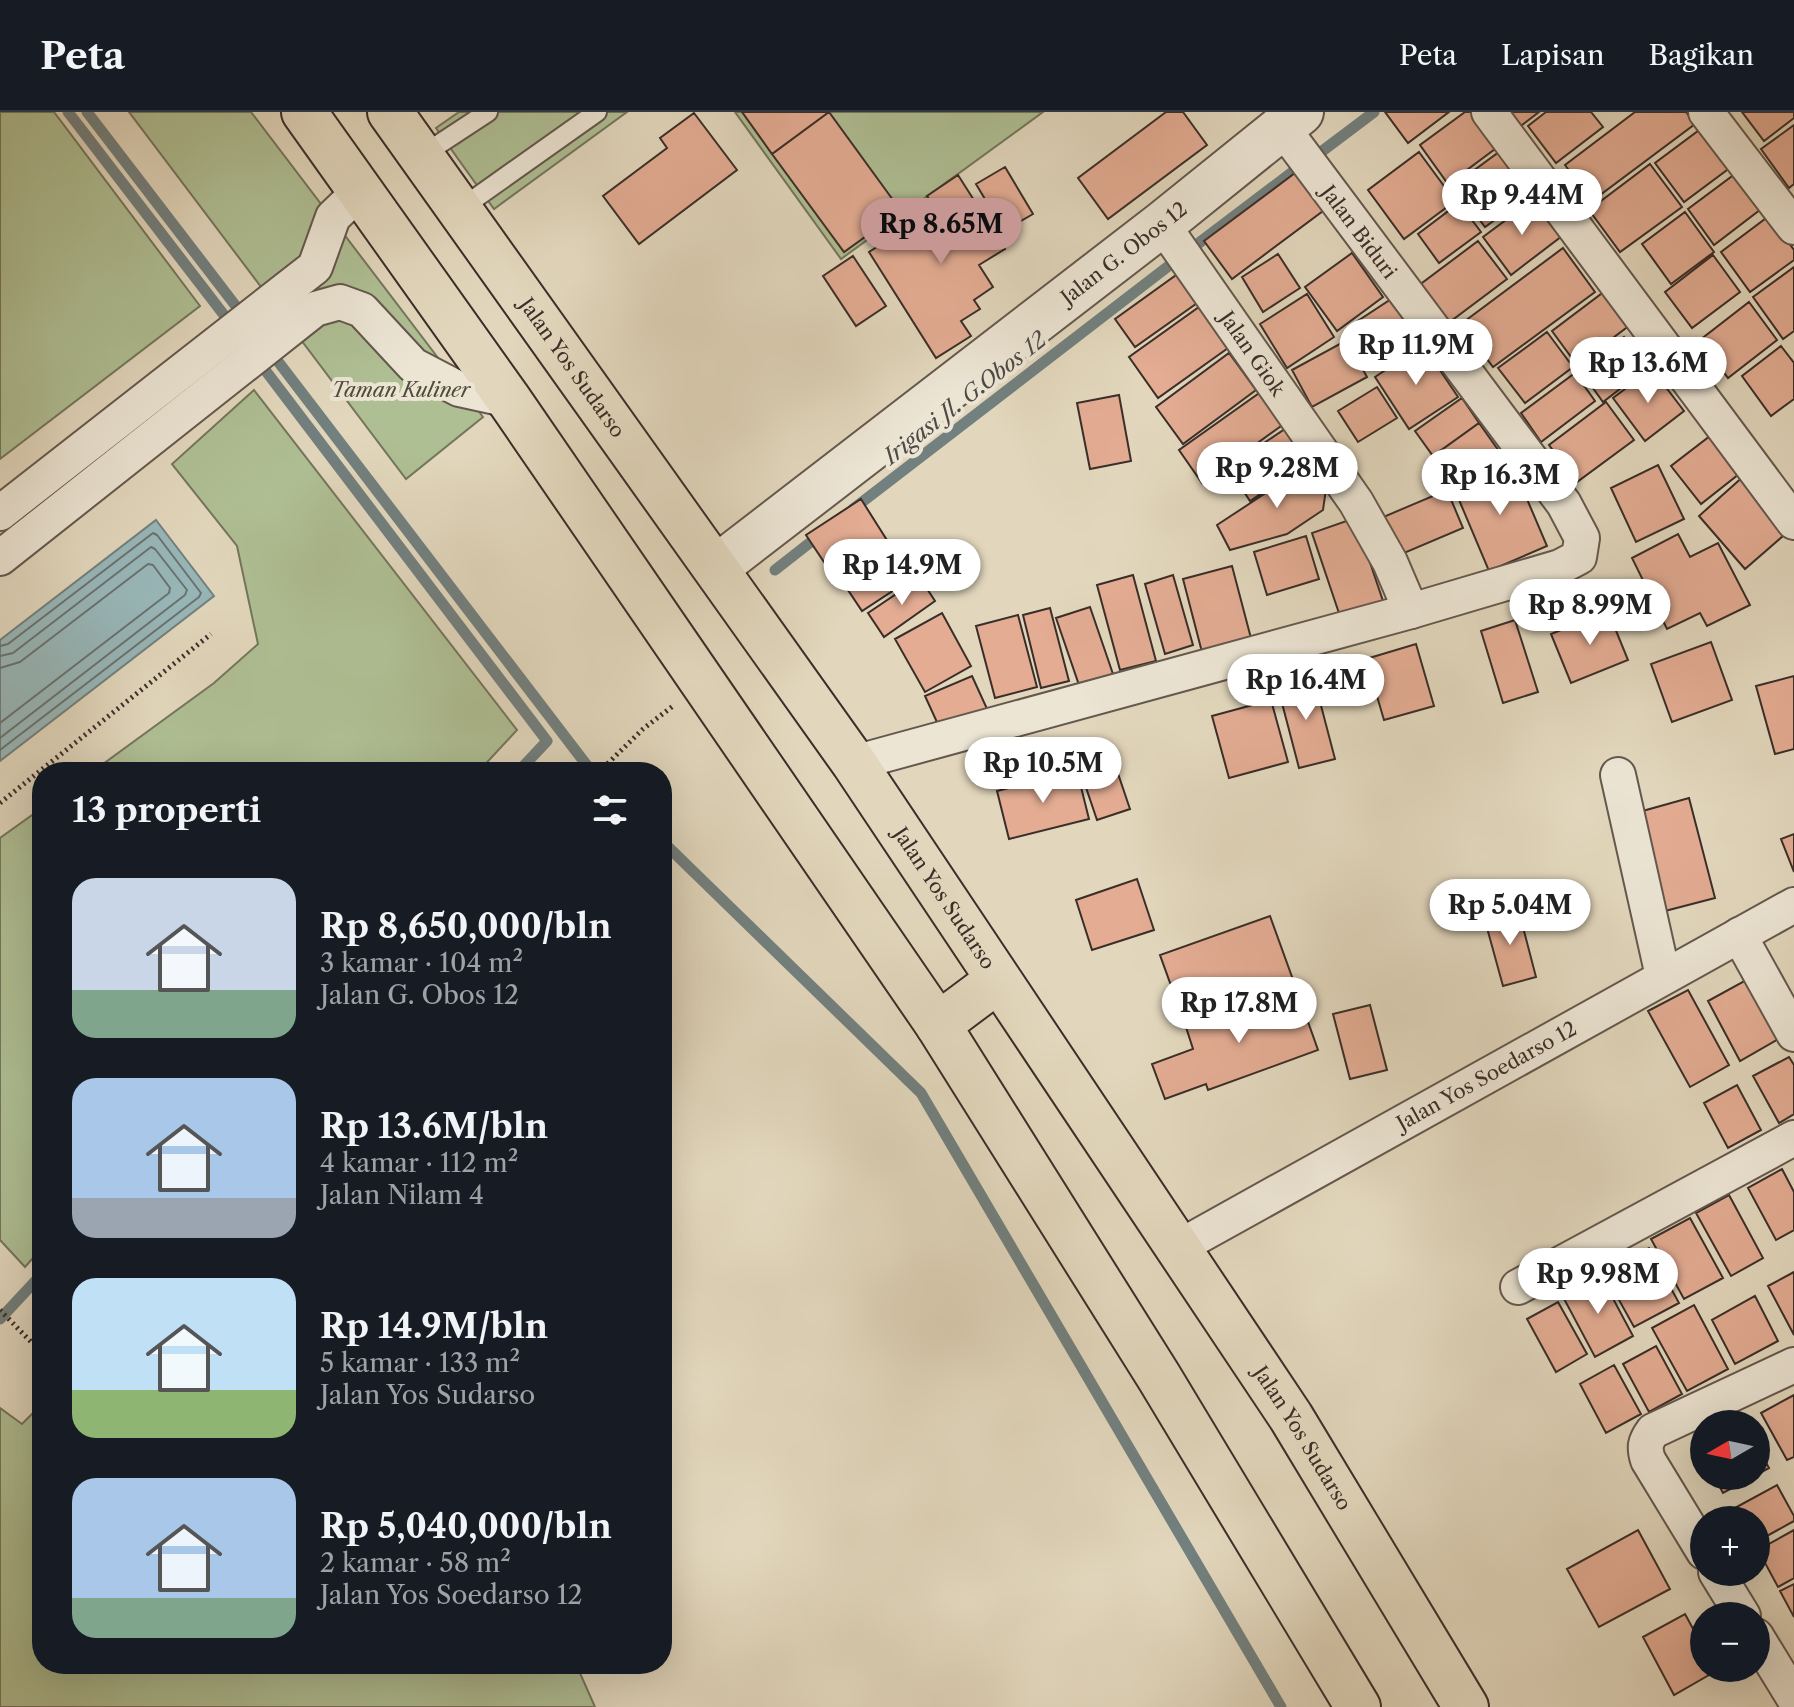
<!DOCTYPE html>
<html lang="id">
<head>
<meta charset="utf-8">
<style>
	:root { --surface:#171b24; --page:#242831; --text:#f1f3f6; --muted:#9ea1a6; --line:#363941; --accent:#c59692 }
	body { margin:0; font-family:"Libre Caslon Text",serif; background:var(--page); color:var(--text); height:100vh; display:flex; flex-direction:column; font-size:30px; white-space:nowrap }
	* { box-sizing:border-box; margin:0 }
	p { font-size:26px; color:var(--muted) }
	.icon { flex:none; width:44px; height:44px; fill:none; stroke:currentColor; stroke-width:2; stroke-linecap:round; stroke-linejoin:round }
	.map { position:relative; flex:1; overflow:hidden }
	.sheet { position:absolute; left:32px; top:650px; width:640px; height:912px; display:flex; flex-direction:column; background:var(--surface); border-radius:32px; box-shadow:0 8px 32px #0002 }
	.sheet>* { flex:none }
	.needle { width:52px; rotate:261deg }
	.tools { position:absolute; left:1690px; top:1298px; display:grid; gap:16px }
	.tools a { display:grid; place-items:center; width:80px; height:80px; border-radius:50%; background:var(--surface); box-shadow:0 8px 32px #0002; font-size:40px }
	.price { position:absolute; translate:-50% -68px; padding:0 18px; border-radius:28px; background:#fff; color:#222; font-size:26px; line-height:52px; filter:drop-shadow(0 2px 4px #0008) }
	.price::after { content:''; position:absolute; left:50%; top:48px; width:24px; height:18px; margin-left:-12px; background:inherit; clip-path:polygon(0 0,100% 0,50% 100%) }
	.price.on { background:var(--accent); color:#111 }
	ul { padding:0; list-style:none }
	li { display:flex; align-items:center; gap:24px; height:200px; padding:0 40px }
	li span { display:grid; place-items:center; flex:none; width:224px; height:160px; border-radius:24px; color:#555 }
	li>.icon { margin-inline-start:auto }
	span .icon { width:96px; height:96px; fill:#fffc; stroke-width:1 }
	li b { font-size:34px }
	h2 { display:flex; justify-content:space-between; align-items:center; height:96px; padding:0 40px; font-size:34px }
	header { display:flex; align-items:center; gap:48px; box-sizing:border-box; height:112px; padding:0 40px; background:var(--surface); border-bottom:2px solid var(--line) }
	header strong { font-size:38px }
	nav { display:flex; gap:44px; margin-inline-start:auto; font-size:28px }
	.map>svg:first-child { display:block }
</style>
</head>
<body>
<header>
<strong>Peta</strong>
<nav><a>Peta</a><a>Lapisan</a><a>Bagikan</a></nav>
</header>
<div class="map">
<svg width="1794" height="1595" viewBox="0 0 1794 1595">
	<rect width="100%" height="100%" fill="#e2d7bd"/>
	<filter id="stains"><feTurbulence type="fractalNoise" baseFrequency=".0025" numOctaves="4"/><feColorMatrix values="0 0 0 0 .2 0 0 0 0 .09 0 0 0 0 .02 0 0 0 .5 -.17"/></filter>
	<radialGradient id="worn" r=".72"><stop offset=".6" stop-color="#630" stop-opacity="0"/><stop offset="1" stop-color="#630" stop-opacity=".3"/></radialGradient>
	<path fill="#afbf94" stroke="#74765e" stroke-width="2" d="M0 0H54L200 194 0 347Z
		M129 0H251L483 305 406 367Z
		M459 0H627L494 97 436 16Z
		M735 0H1043L841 147Z
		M254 278 517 618 478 660H92L214 571 258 532 237 434 172 352Z
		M42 696V1136L25 1155 0 1128V726Z
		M42 1292V1552H576L595 1595H0V1296L22 1312Z"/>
	<path fill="#98b7b9" stroke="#72807f" stroke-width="2" d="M156 408 214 484 0 649V528Z"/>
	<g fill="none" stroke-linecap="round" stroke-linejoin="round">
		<path stroke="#697271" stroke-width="2" d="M0 534 8 532 153 421 157 423 201 481 199 485 0 638
			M0 544 13 541 151 435 155 437 187 478 185 483 0 626
			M0 556 20 550 148 452 153 453 170 476 169 481 0 611"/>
		<path stroke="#72807f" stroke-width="11" d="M68 0 234 216
			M87 0 245 206
			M1321 40 1374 0
			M1191 137 1303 52
			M270 239 592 660
			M256 246 547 629 518 660
			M853 397 1179 146
			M775 458 821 422
			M662 729 921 981 1281 1595
			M0 1207 42 1162"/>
	</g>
	<path fill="#e3ac93" stroke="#3a2e29" stroke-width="2" d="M742 0H829L772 42Z
		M829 0 901 99 844 140 772 42Z
		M1166 0H1183L1207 33 1108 107 1078 66Z
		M1385 0H1449L1408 31Z
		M1465 0H1474L1499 34 1448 72 1420 33Z
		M1507 0H1539L1518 16Z
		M1546 0H1591L1603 15 1556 51 1528 14Z
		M1635 0H1686L1695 12 1592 89 1565 53Z
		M1742 0H1794V6L1764 29Z
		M694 1 737 58 639 132 603 84 667 36 660 26Z
		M1706 13 1735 52 1684 90 1655 51Z
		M1794 13V72L1789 76 1761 37Z
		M1419 40 1455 89 1404 127 1368 78Z
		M1499 40 1530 82 1485 115 1454 73Z
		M1650 52 1682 95 1620 140 1589 98Z
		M1005 55 1033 102 1004 119 976 72Z
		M1299 58 1327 96 1232 167 1204 129Z
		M1739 59 1765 94 1714 133 1688 97Z
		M958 63 1005 137 979 153 993 175 974 188 980 197 961 209 971 224 936 246 869 140 936 97 927 84Z
		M1534 87 1562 124 1511 163 1483 125Z
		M1459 91 1481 120 1439 151 1418 122Z
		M1685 100 1714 140 1671 172 1642 132Z
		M1769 104 1794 138V148L1750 180 1721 140Z
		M1478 129 1507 167 1447 212 1418 174Z
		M1563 136 1595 180 1493 255 1461 212Z
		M1352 141 1383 185 1337 219 1305 175Z
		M1278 142 1300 176 1263 200 1242 165Z
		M1713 143 1740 180 1692 216 1665 180Z
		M853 144 886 194 856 214 823 164Z
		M1794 155V219L1783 227 1753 185Z
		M1179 161 1200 189 1135 235 1115 207Z
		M1605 179 1630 213 1577 253 1552 219Z
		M1402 180 1429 222 1374 258 1347 216Z
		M1307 182 1334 225 1287 256 1260 212Z
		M1749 190 1777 228 1728 266 1700 228Z
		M1199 195 1228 236 1158 286 1129 245Z
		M1547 220 1573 255 1525 291 1498 256Z
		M1624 225 1647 256 1603 290 1580 258Z
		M1347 228 1367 265 1312 295 1292 258Z
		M1423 233 1458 285 1409 317 1375 265Z
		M1781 234 1794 251V287L1771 304 1742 264Z
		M1229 241 1256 278 1183 332 1156 295Z
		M1652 257 1684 299 1645 329 1613 286Z
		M1575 261 1595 289 1541 330 1521 301Z
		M1377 275 1397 306 1358 330 1338 299Z
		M1265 277 1288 309 1202 371 1179 338Z
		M1119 283 1131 349 1090 357 1077 291Z
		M1462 286 1479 311 1433 344 1415 319Z
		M1606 290 1634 328 1577 370 1549 333Z
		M1479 311 1501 342 1455 375 1433 344Z
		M1285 317 1308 350 1250 389 1228 355Z
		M1710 324 1739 362 1701 392 1671 354Z
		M1313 350 1327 370 1323 398 1287 422 1230 438 1217 413Z
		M1512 352 1547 434 1489 459 1454 376Z
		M1658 353 1684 407 1636 430 1611 376Z
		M1745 363 1791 417 1745 457 1699 404Z
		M1447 378 1463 416 1397 444 1381 406Z
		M861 387 890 433 836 468 806 423Z
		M1355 406 1386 498 1343 513 1312 421Z
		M1678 422 1690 445 1718 431 1750 493 1707 514 1700 501 1667 517 1632 446Z
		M1306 424 1319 467 1267 483 1254 440Z
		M903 429 923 459 862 499 842 469Z
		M1232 454 1252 530 1203 544 1183 467Z
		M1133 463 1156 549 1120 558 1097 473Z
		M1173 463 1193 533 1165 542 1145 472Z
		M920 466 935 489 884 525 868 501Z
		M1090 495 1113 562 1079 573 1056 506Z
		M1050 496 1069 569 1041 576 1023 503Z
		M1608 499 1628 548 1571 571 1551 522Z
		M942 501 971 554 925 580 895 527Z
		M1018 503 1037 575 995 586 976 514Z
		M1515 508 1538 580 1503 591 1481 519Z
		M1711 530 1732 588 1672 610 1651 552Z
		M1416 532 1434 594 1384 608 1366 547Z
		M1313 563 1335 647 1299 656 1277 572Z
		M972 564 988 599 941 619 925 584Z
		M1794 564V637L1775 642 1756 574Z
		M1271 588 1288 650 1229 666 1212 604Z
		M1108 632 1130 697 1097 708 1075 643Z
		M1077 659 1089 707 1009 727 997 679Z
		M1689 686 1715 786 1665 799 1639 700Z
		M1794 722V760L1781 727Z
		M1137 767 1154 818 1092 838 1076 788Z
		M1518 796 1536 865 1503 874 1484 805Z
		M1270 804 1296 876 1186 915 1160 843Z
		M1748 867 1780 926 1740 949 1708 889Z
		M1296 876 1318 938 1208 978 1206 972 1165 987 1152 952 1193 937 1186 915Z
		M1688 878 1729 953 1690 975 1648 899Z
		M1370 893 1387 958 1350 967 1333 902Z
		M1789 945 1794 953V1002L1779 1011 1753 964Z
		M1737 973 1761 1018 1728 1036 1704 991Z
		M1782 1057 1794 1080V1118L1776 1128 1748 1076Z
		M1729 1083 1763 1146 1731 1164 1696 1101Z
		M1690 1106 1723 1166 1684 1187 1651 1127Z
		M1649 1136 1679 1191 1634 1215 1604 1161Z
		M1794 1160V1223L1768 1174Z
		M1600 1162 1633 1224 1595 1245 1562 1183Z
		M1755 1184 1778 1229 1735 1252 1712 1208Z
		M1558 1190 1587 1242 1556 1260 1527 1207Z
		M1694 1193 1728 1257 1687 1279 1652 1216Z
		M1656 1234 1682 1282 1649 1300 1623 1252Z
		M1614 1253 1641 1302 1606 1321 1580 1272Z
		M1794 1283V1345L1787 1348 1761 1301Z
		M1756 1332 1769 1356 1756 1363Z
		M1714 1364H1755L1723 1381Z
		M1777 1373 1794 1404V1409L1756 1430V1408H1739L1733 1397Z
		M1638 1418 1670 1477 1599 1515 1567 1457Z
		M1794 1418V1466L1778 1475 1758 1438Z
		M1794 1472V1505L1780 1479Z
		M1685 1502 1704 1537V1556H1714L1716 1559 1674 1583 1643 1525Z"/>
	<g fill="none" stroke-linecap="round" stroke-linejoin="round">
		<g stroke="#64584e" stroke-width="22">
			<path id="service" d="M421 44 488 0
				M460 97 597 0"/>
		</g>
		<g stroke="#64584e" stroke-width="38">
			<g id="minor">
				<path d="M1489 0 1794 410"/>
				<path d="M1706 0 1794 115"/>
				<path id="s1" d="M1162 112 1356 390 1390 450 1411 499"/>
				<path d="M0 401 315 155 333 105 359 80"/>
				<path d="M0 446 315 197 340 190 362 198 413 253 459 277 509 288"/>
				<path d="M854 651 1411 499 1560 455 1579 445 1582 426 1564 392 1281 14"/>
				<path d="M1618 663 1663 864"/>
				<path d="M1739 823 1794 922"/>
				<path id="s2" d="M1179 1135 1794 793"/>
				<path d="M1518 1175 1794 1026"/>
				<path d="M1704 1440 1648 1348C1644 1335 1645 1330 1653 1319L1794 1253"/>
				<path d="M1716 1460 1743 1504"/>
				<path d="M1756 1524 1794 1586"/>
			</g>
		</g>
		<g stroke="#64584e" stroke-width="48">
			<g id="tertiary">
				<path id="s3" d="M717 455 1162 112 1301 0"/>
			</g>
		</g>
		<g stroke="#3a2e29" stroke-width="48">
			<g id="primary">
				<path d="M304 0 509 288 938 913 1159 1265 1358 1595"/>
				<path id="s4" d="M390 0 854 651 1291 1305 1466 1595"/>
				<path d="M938 913 997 869"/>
			</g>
		</g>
		<path stroke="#3a2e29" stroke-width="5" stroke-dasharray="2 4" stroke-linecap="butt" d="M599 660 643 617 673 594
			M0 691 211 522
			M0 1198 35 1234 42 1235"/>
		<use href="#service" stroke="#ece5d4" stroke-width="18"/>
		<use href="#minor" stroke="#ece5d4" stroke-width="34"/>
		<use href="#tertiary" stroke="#ece5d4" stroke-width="44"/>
		<use href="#primary" stroke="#e2d7bd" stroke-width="44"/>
	</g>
	<g text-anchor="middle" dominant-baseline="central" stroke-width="8" stroke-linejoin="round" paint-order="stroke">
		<g font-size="20" fill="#3a2e29" stroke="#ece5d4">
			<text transform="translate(1359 120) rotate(53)">Jalan Biduri</text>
			<text stroke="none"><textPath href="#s3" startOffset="514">Jalan G. Obos 12</textPath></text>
			<text stroke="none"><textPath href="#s1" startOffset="158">Jalan Giok</textPath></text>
			<text stroke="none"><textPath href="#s4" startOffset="314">Jalan Yos Sudarso</textPath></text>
			<text stroke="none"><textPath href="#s4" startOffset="962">Jalan Yos Sudarso</textPath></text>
			<text stroke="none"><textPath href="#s2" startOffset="352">Jalan Yos Soedarso 12</textPath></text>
			<text stroke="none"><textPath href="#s4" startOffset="1610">Jalan Yos Sudarso</textPath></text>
		</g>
		<g font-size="20" font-style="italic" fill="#514b3e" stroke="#ece5d4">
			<text x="401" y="278">Taman Kuliner</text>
		</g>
		<g font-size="22" font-style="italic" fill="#4d4946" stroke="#ece5d4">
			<text transform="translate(965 286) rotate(-38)">Irigasi Jl. G.Obos 12</text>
		</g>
	</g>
	<rect width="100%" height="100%" filter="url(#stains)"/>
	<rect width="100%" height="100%" fill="url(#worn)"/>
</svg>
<div class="tools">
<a><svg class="needle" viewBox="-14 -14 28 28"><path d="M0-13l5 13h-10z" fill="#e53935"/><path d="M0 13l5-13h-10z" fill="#9ea1a6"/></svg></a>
<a>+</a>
<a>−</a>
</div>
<b class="price" style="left:1522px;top:125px">Rp 9.44M</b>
<b class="price on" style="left:941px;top:154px">Rp 8.65M</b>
<b class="price" style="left:1416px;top:275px">Rp 11.9M</b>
<b class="price" style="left:1648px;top:293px">Rp 13.6M</b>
<b class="price" style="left:1277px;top:398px">Rp 9.28M</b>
<b class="price" style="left:1500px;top:405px">Rp 16.3M</b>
<b class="price" style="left:902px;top:495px">Rp 14.9M</b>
<b class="price" style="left:1590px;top:535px">Rp 8.99M</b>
<b class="price" style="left:1306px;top:610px">Rp 16.4M</b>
<b class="price" style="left:1043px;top:693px">Rp 10.5M</b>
<b class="price" style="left:1510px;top:835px">Rp 5.04M</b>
<b class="price" style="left:1239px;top:933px">Rp 17.8M</b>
<b class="price" style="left:1598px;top:1204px">Rp 9.98M</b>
<section class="sheet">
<h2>13 properti<svg class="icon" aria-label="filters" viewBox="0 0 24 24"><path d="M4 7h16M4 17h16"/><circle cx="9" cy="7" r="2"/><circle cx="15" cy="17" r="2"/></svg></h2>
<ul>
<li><span style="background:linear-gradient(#c9d6e8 70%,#7fa58c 0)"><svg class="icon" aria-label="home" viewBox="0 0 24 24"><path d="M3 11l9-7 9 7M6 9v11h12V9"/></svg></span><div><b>Rp 8,650,000/bln</b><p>3 kamar · 104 m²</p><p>Jalan G. Obos 12</p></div></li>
<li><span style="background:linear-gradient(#a9c7e8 75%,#9aa5b1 0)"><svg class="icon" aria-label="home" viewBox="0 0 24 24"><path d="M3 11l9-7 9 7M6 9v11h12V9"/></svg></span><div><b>Rp 13.6M/bln</b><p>4 kamar · 112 m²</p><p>Jalan Nilam 4</p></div></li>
<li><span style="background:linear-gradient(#bfe0f5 70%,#8fb573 0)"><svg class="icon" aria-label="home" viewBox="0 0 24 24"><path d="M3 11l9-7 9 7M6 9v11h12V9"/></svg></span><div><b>Rp 14.9M/bln</b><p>5 kamar · 133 m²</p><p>Jalan Yos Sudarso</p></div></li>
<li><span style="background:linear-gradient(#a9c7e8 75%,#7fa58c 0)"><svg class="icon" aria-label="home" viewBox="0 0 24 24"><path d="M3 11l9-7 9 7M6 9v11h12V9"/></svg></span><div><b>Rp 5,040,000/bln</b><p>2 kamar · 58 m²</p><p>Jalan Yos Soedarso 12</p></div></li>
</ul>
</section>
</div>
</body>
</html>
